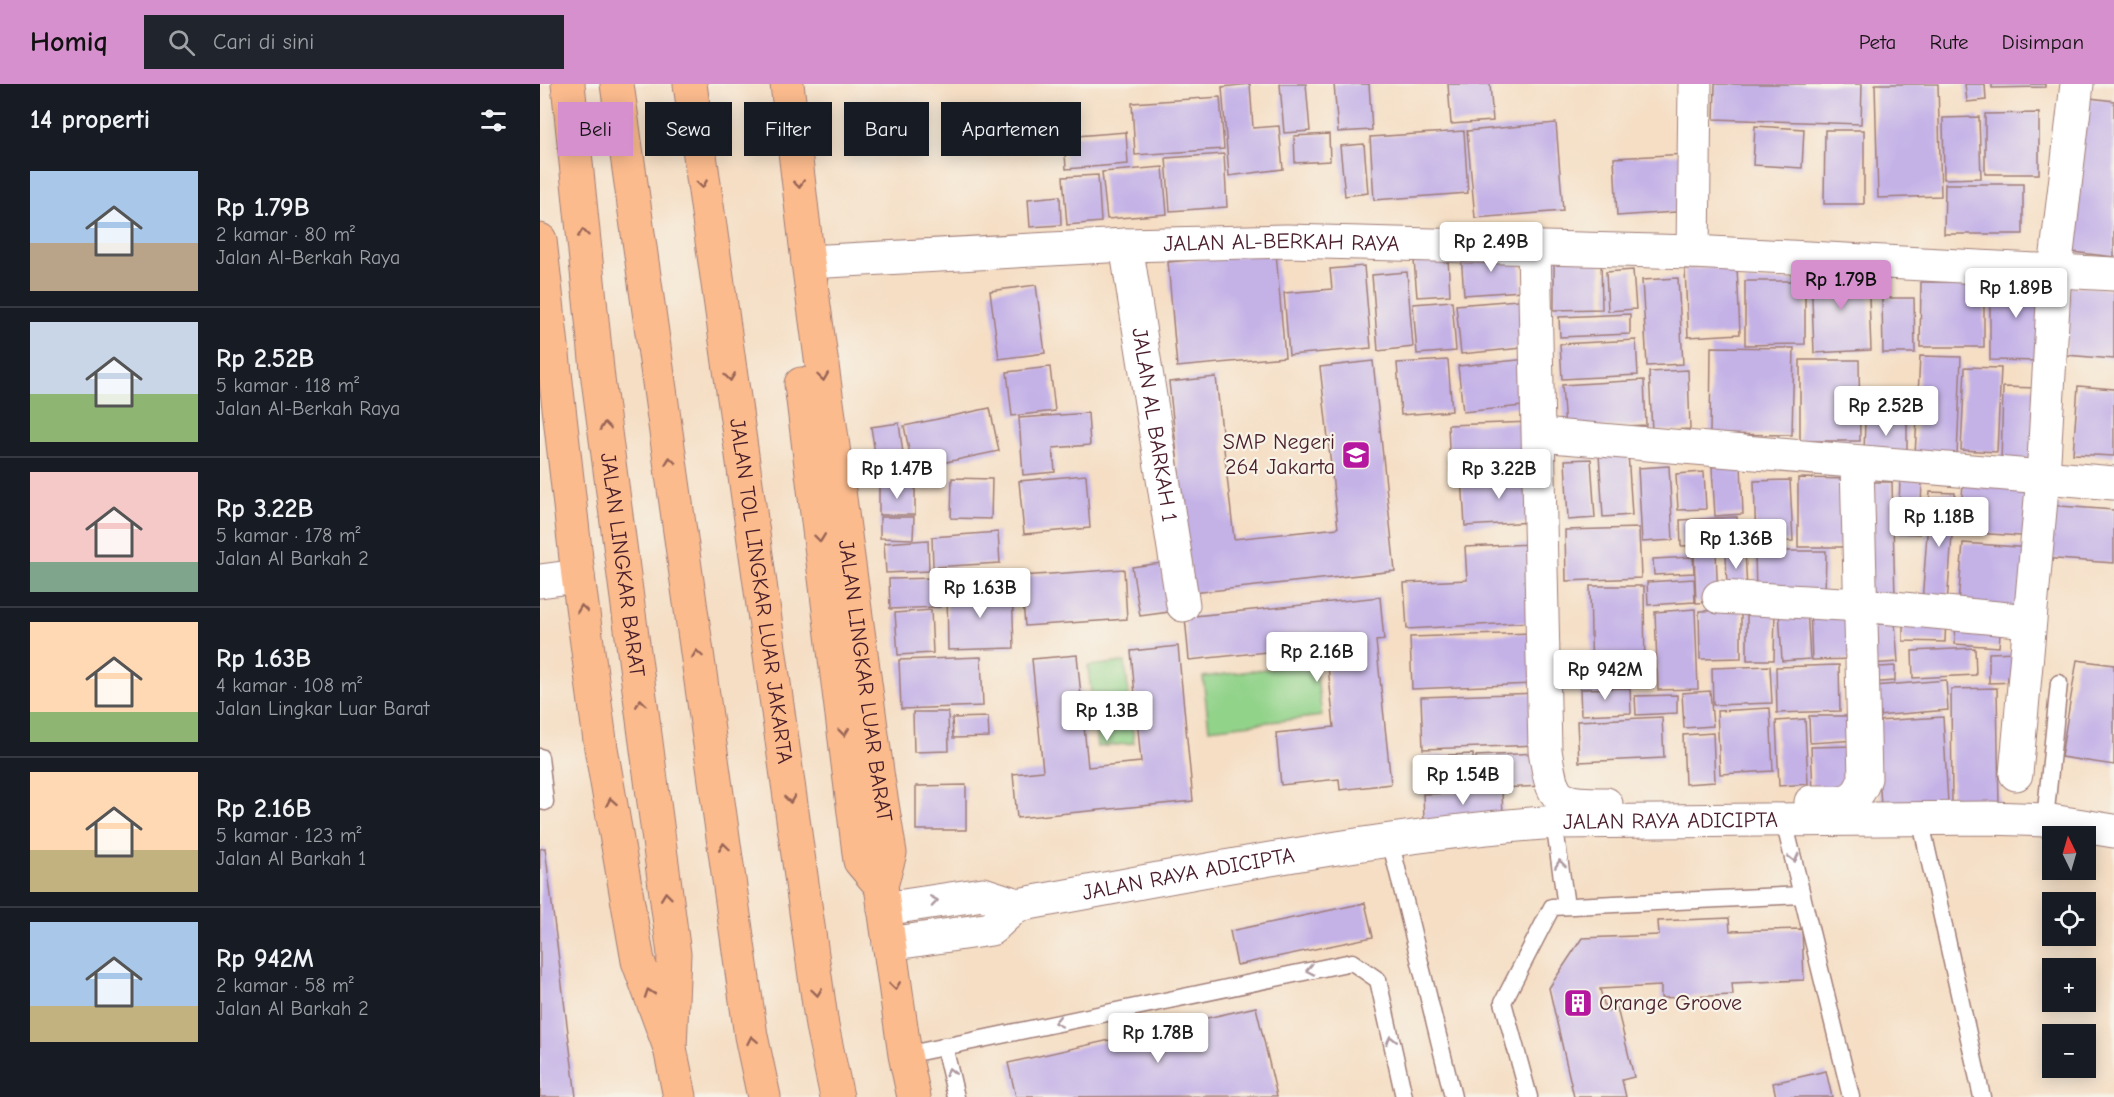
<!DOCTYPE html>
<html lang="id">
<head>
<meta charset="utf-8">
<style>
	:root { --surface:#171b24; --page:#20242c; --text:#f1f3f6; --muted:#9ea1a6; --line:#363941; --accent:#d690ce }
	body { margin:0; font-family:"Comic Neue",sans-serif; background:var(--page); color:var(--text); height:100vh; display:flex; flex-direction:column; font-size:22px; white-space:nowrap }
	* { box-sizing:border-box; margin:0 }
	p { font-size:20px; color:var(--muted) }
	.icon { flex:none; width:33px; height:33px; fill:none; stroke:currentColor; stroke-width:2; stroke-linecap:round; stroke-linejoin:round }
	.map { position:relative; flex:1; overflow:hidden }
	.side { display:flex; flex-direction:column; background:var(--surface); width:540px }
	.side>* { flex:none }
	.banner { position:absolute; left:18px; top:18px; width:570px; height:54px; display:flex; gap:12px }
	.needle { width:39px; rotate:355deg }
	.buttons { position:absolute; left:1502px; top:742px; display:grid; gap:12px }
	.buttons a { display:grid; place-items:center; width:54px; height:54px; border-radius:0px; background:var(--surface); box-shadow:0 3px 15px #0003; font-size:30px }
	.price { position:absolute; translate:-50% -51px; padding:0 14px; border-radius:6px; background:#fff; color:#222; font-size:20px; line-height:39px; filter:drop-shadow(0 2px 3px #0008) }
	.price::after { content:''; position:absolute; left:50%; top:36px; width:18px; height:14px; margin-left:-9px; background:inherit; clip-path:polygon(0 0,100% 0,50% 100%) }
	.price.current { background:var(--accent); color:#111 }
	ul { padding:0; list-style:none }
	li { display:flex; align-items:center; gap:18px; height:150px; padding:0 30px }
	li+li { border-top:2px solid var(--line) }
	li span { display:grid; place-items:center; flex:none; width:168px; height:120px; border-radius:0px; color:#555 }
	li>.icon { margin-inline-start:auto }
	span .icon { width:72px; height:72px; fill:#fffc; stroke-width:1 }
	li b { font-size:26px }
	h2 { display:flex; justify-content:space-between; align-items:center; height:72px; padding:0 30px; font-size:26px }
	.pill { padding:0 21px; border-radius:0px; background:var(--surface); box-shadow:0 3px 15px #0003; font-size:21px; line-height:54px }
	.pill.current { background:var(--accent); color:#111 }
	header { display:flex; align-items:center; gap:36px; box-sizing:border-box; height:84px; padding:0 30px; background:var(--accent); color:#111 }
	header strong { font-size:28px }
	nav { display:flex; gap:33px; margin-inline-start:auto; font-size:21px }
	.search { width:420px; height:54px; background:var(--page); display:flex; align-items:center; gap:15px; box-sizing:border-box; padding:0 21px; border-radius:0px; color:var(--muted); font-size:22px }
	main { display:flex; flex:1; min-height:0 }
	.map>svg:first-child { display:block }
</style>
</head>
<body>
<header>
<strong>Homiq</strong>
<div class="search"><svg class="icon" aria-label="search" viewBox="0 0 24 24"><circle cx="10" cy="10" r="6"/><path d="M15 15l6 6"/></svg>Cari di sini</div>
<nav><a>Peta</a><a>Rute</a><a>Disimpan</a></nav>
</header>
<main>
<section class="side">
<h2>14 properti<svg class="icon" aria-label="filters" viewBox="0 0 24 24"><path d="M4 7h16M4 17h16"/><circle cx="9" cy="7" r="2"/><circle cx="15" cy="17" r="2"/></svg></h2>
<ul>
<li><span style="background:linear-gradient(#a9c7e8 60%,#b9a48a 0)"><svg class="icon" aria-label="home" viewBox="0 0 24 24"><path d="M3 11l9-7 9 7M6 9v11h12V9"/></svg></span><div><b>Rp 1.79B</b><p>2 kamar · 80 m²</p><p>Jalan Al-Berkah Raya</p></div></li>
<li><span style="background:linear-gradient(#c9d6e8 60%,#8fb573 0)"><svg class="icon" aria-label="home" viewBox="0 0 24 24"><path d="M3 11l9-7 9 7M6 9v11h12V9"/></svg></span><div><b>Rp 2.52B</b><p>5 kamar · 118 m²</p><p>Jalan Al-Berkah Raya</p></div></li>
<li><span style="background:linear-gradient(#f6c9c9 75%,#7fa58c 0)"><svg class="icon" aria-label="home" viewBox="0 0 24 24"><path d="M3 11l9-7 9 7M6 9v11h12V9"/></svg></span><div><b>Rp 3.22B</b><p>5 kamar · 178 m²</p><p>Jalan Al Barkah 2</p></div></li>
<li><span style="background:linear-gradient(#ffd9b3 75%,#8fb573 0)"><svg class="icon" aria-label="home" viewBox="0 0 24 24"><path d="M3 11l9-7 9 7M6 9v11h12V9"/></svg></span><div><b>Rp 1.63B</b><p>4 kamar · 108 m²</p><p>Jalan Lingkar Luar Barat</p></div></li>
<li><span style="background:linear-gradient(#ffd9b3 65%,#c2b280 0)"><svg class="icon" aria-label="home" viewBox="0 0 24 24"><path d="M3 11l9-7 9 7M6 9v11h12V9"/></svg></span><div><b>Rp 2.16B</b><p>5 kamar · 123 m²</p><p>Jalan Al Barkah 1</p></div></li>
<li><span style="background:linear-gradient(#a9c7e8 70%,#c2b280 0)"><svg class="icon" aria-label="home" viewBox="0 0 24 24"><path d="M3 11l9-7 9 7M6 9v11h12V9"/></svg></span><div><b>Rp 942M</b><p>2 kamar · 58 m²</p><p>Jalan Al Barkah 2</p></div></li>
</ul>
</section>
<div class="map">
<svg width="1574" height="1013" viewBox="0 0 1574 1013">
	<rect width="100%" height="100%" fill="#f7f3e8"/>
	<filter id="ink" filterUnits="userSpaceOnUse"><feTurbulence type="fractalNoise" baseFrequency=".0167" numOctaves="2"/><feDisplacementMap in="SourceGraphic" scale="12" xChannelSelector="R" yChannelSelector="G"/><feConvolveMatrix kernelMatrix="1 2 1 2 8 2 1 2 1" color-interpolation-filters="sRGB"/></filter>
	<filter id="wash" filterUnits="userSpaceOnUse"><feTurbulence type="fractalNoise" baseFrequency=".008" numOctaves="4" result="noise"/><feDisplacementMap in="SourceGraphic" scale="24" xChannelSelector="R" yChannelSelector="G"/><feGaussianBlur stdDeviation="1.35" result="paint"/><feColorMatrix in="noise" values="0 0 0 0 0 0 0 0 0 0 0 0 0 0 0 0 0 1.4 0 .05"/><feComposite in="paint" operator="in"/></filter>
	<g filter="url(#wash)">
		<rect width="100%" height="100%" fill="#f5dec4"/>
		<path fill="#92d38a" stroke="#6e795a" stroke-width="1.5" d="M585 578 594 659 557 663 548 582Z
			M775 579 782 632 669 645 663 593Z"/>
		<g id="blocks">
			<path fill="#c4b2e7" d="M710 0 713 44 739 42 743 85 689 92 682 3Z
				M740 0H766L770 47 744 49Z
				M794 0H829L832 46 798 48Z
				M908 0H950L953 37 911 40Z
				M1175 0H1322L1321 40 1174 35Z
				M1335 0H1398L1401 112 1338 114Z
				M1425 0H1445L1446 16 1427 18Z
				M1452 0H1505V3L1452 4Z
				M680 13 684 65 595 71 592 19Z
				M1542 13 1574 17V173L1524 167Z
				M1499 29V90H1445V30Z
				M1439 33 1441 94 1404 95 1403 34Z
				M1016 39 1023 127 935 134 927 47Z
				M1215 42 1264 45 1262 84 1213 81Z
				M1285 46H1324V120H1284Z
				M924 47 928 109 834 116 830 53Z
				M586 48 588 80 526 85 524 53Z
				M789 50 790 77 755 79 754 52Z
				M824 60 828 109 805 112 800 62Z
				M684 70 687 123 630 127 626 74Z
				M1146 70 1150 127 1077 132 1074 74Z
				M623 83 627 130 567 135 562 88Z
				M558 91 561 138 527 141 523 93Z
				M1405 100H1483V150H1404Z
				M520 112 521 141 490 143 488 115Z
				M979 167 982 207 924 211 921 171Z
				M736 169 745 273 637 283 628 178Z
				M1061 172 1062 225 1014 226V173Z
				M908 174 910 211 877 213 874 176Z
				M824 182 831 264 749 271 744 209 792 205 790 185Z
				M1197 183 1200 250 1148 253 1145 185Z
				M1093 186 1096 225 1068 227 1066 188Z
				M1328 186 1331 266 1274 269 1271 188Z
				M867 188 873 263 838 267 832 191Z
				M1450 193 1503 194V277L1450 276Z
				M1138 194 1143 280 1107 282 1102 196Z
				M1205 197H1265V260L1205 261Z
				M1381 198H1444V263H1380Z
				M496 201 505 269 459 275 450 207Z
				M1530 202 1574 205V275L1526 271Z
				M1342 214H1374L1375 269H1343Z
				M990 215 994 263 921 270 916 221Z
				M912 217 916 267 877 270 873 220Z
				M1090 230V250L1020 253 1019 233Z
				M1096 256 1098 291 1022 295 1020 260Z
				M1171 263 1254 264 1252 351 1170 350Z
				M1380 272 1421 273 1417 373 1375 372Z
				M988 275 993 321 923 328 918 282Z
				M908 276 912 327 861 331 857 279Z
				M1260 276H1319L1320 357H1260Z
				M833 277 855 487 652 509 629 298 676 293 694 455 798 444 780 283Z
				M510 283 515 327 472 332 467 288Z
				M1425 283 1461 284 1457 368 1421 366Z
				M1148 286 1150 345 1112 347 1109 288Z
				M1104 296 1106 341 1025 345 1022 301Z
				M1538 302 1574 305V372L1533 370Z
				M1463 303 1499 304 1498 380H1461Z
				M450 324 459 367 373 385 364 342Z
				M548 329 550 361 513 364 515 388 483 391 479 334Z
				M1325 336H1367V370L1324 369Z
				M992 338 994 384 910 388 908 341Z
				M359 339 366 392 339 396 331 343Z
				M1088 368 1092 431 1063 433 1059 370Z
				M1051 375 1055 434 1028 436 1025 376Z
				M1201 381 1203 430 1175 432 1172 383Z
				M1129 382 1133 456 1102 458 1098 384Z
				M1164 388 1166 425 1138 426 1136 390Z
				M992 389 995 438 925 442 922 393Z
				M546 391 550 444 484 450 479 397Z
				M412 394 452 395 451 435 411 434Z
				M1258 394 1313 395 1312 463H1258Z
				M1360 395 1382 396 1380 450 1358 449Z
				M1250 396 1253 457 1216 458 1214 397Z
				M1320 398H1352L1355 514 1324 515Z
				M1423 398 1498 402 1495 453 1420 448Z
				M339 402H375V431H339Z
				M1390 408 1415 409 1407 521 1382 519Z
				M1506 421 1574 426V479L1502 474Z
				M340 433H374L373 455 340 454Z
				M1197 433 1198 460 1141 462 1140 436Z
				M1099 444 1101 494 1026 497 1025 446Z
				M458 448 460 479 393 483 392 453Z
				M388 456 389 487 346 489 344 459Z
				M1423 459 1491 464 1486 525 1418 519Z
				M992 460 995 538 867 545 864 499 927 496 925 463Z
				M1186 464H1205L1207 508 1187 509Z
				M1176 467 1178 518 1156 519 1154 468Z
				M1215 467H1286L1285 511H1216Z
				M1153 473 1154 489 1114 491 1113 475Z
				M621 479 629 528 600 532 592 483Z
				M584 485 587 535 485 542 481 492Z
				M399 494 400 523 350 525 349 495Z
				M1154 495 1155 518 1108 521 1107 498Z
				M1050 502H1104L1105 598 1052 599Z
				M472 504 474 564 408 566 407 505Z
				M840 513 844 556 836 557 851 700 800 706 799 695 741 701 736 649 794 643 786 562 649 576 645 533Z
				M1207 521 1235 522 1234 576H1207Z
				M1314 523 1316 575 1272 576 1270 524Z
				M1267 524 1270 575 1242 577 1239 526Z
				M1155 525 1158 605 1118 606 1115 528Z
				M391 526 393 569 358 571 355 529Z
				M1201 526V574L1160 575 1159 527Z
				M1363 531 1406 532 1405 558 1363 557Z
				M1416 534 1461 537 1459 563 1415 560Z
				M1355 539 1358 578 1330 580 1328 541Z
				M993 549 995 600 872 605 870 553Z
				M638 562 653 717 477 734 473 690 503 687 492 575 537 571 548 683 601 678 591 567Z
				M1435 564 1436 591 1373 594 1372 567Z
				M1478 568V598L1449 599V569Z
				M441 573 443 622 361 625 359 576Z
				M1537 576 1574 581V681L1521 673Z
				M1299 581 1300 627 1237 629 1236 583Z
				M1230 582 1232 619 1173 621 1172 584Z
				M1355 582V597L1326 599 1325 584Z
				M1406 596 1408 626 1337 632 1334 602Z
				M1090 604 1091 629 1041 631 1040 605Z
				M1457 604 1459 724H1412L1411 605Z
				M1170 607 1173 642 1144 644 1142 609Z
				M998 609 1000 661 883 665 881 613Z
				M1137 611V629L1096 631 1095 612Z
				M1230 624 1233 687 1180 690 1177 627Z
				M373 628H408L409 667 374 668Z
				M1269 632H1317L1318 656 1270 659Z
				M448 633 449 653 413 654 412 634Z
				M1122 633 1124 674 1039 678 1037 637Z
				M1403 633 1408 719 1341 723 1336 637Z
				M1265 635 1268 700 1239 702 1236 637Z
				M1173 649 1175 698 1145 700 1143 651Z
				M1317 662 1318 704 1273 707 1271 663Z
				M1000 669 1002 702 937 705 936 672Z
				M933 670 934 704 883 706 882 672Z
				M426 701V746H376V702Z
				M962 707 963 733 884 736 883 710Z
				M5 764 36 1013H0V765Z
				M825 819 833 853 697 881 690 847Z
				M1189 834 1190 847 1262 845 1264 896 1192 899 1193 911 1121 914V902L1060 905 1066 927 1077 924 1094 993 1082 996 1086 1013H1034L1009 904 1042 854 1119 851 1118 837Z
				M716 923 737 1012 476 1013 468 979Z
				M1286 987 1292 1013H1236L1233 999Z"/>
		</g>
	</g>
	<g filter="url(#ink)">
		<use href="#blocks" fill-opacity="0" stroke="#a07e78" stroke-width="1.5"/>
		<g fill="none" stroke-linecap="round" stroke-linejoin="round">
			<g stroke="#a07e78" stroke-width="19">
				<path id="service" d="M0 673 5 718
					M1380 734 1442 1013
					M1505 736 1519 599
					M1244 737 1311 1013
					M1014 738 1026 822
					M850 756 913 1013
					M404 962 416 1013
					M365 971 812 878 838 896 864 1013
					M989 1013 963 918 1012 823 1262 811"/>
			</g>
			<g stroke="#a07e78" stroke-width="35">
				<g id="minor">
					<path id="s1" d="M586 161 643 521"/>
					<path d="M994 164 1005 666C1013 717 1014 720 1066 720"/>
					<path d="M1153 168 1155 0"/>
					<path id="s2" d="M268 178 586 161 747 157 1153 168 1574 190"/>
					<path d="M1000 351 1574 399"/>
					<path d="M0 497 38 492"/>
					<path d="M1179 513 1321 521 1489 537"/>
					<path d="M1476 690 1503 393 1515 186 1537 0"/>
					<path d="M1271 718C1298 717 1315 725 1325 694L1317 380"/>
					<path id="s3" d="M344 825 443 810 477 821C656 789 835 751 1016 738L1449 734 1505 736 1574 747"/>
					<path d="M349 860 451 845 477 821"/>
				</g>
			</g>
			<g stroke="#a07e78" stroke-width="35">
				<g id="primary">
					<path id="s4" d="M28 0 58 295 134 870 130 964"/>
					<path id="s5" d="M247 0 268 178 338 695 350 769 341 802 365 971 374 1013"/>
					<path d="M0 156 38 492 61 664 98 877 130 964 140 1013"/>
					<path d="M261 300 320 777 341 802"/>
				</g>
			</g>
			<g stroke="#a07e78" stroke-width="35">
				<g id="motorway">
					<path d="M77 0 211 952 224 1013"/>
					<path id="s6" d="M150 0 282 942 297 1013"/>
				</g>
			</g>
			<use href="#service" stroke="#fff" stroke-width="16"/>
			<use href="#minor" stroke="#fff" stroke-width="33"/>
			<use href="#primary" stroke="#fbbb8d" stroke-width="33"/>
			<use href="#motorway" stroke="#fbbb8d" stroke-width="33"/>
		</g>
		<defs><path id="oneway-chevron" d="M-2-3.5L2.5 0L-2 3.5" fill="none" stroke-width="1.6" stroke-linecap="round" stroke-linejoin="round" transform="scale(1.5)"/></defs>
		<g stroke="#9a6557">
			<use href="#oneway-chevron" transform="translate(162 100) rotate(82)"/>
			<use href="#oneway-chevron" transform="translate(259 100) rotate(84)"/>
			<use href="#oneway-chevron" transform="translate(43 149) rotate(-96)"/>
			<use href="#oneway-chevron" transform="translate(190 293) rotate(82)"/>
			<use href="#oneway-chevron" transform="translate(283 293) rotate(82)"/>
			<use href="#oneway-chevron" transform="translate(65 342) rotate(-97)"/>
			<use href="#oneway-chevron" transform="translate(130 377) rotate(-98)"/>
			<use href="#oneway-chevron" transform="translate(280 454) rotate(83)"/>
			<use href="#oneway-chevron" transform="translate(42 525) rotate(-98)"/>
			<use href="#oneway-chevron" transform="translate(157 570) rotate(-98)"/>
			<use href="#oneway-chevron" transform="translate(101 619) rotate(-97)"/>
			<use href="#oneway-chevron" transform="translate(304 648) rotate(83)"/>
			<use href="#oneway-chevron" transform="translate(250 715) rotate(82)"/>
			<use href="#oneway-chevron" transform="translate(71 718) rotate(-100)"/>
			<use href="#oneway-chevron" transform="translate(184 763) rotate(-98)"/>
			<use href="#oneway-chevron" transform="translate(126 812) rotate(-97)"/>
			<use href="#oneway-chevron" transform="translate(355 902) rotate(82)"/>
			<use href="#oneway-chevron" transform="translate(277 908) rotate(82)"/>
			<use href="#oneway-chevron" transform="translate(109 909) rotate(-109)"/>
			<use href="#oneway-chevron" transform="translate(212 956) rotate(-101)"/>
		</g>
		<g stroke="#ae9aa0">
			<use href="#oneway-chevron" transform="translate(1254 774) rotate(76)"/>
			<use href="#oneway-chevron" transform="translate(1020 780) rotate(-98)"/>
			<use href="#oneway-chevron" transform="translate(394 817) rotate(-9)"/>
			<use href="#oneway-chevron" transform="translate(770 886) rotate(169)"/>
			<use href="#oneway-chevron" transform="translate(518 938) rotate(168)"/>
			<use href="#oneway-chevron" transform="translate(851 956) rotate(-103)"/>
			<use href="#oneway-chevron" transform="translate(410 988) rotate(-103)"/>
		</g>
	</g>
	<defs>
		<g id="school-square" transform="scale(1.5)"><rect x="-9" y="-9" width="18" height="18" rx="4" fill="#b5179e" stroke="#f7f3e8"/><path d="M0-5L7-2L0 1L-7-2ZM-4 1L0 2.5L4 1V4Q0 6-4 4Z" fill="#fff"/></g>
		<g id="building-square" transform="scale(1.5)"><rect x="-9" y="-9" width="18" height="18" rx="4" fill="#b5179e" stroke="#f7f3e8"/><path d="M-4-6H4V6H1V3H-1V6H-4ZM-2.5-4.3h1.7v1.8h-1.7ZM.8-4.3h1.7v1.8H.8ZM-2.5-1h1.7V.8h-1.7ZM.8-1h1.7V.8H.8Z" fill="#fff"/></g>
	</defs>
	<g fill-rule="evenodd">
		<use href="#school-square" x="816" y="371"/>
		<use href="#building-square" x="1038" y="919"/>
	</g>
	<g text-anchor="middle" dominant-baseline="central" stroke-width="4.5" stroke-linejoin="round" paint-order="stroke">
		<g font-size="22" fill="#4a1f2b" stroke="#f7f3e8">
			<text stroke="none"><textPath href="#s2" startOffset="474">JALAN AL-BERKAH RAYA</textPath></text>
			<text stroke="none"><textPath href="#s1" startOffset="182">JALAN AL BARKAH 1</textPath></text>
			<text stroke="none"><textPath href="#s4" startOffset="484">JALAN LINGKAR BARAT</textPath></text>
			<text stroke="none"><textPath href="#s6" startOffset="512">JALAN TOL LINGKAR LUAR JAKARTA</textPath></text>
			<text stroke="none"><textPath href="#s5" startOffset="602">JALAN LINGKAR LUAR BARAT</textPath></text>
			<text stroke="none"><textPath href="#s3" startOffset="796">JALAN RAYA ADICIPTA</textPath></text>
			<text stroke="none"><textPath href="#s3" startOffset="310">JALAN RAYA ADICIPTA</textPath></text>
		</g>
		<g font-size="22" fill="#4a1f2b" stroke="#f7f3e8" text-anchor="end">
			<text x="795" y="358">SMP Negeri<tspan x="795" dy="25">264 Jakarta</tspan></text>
			<text x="1059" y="919" text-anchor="start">Orange Groove</text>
		</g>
	</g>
</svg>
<div class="buttons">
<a><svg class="needle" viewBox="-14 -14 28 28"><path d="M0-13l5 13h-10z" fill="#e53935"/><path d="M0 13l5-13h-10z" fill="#9ea1a6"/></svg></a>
<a><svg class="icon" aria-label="locate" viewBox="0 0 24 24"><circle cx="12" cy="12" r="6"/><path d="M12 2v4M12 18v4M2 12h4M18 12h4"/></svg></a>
<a>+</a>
<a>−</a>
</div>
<b class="price" style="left:951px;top:189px">Rp 2.49B</b>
<b class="price current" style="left:1301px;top:227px">Rp 1.79B</b>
<b class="price" style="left:1476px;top:235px">Rp 1.89B</b>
<b class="price" style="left:1346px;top:353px">Rp 2.52B</b>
<b class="price" style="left:357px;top:416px">Rp 1.47B</b>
<b class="price" style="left:959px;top:416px">Rp 3.22B</b>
<b class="price" style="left:1399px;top:464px">Rp 1.18B</b>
<b class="price" style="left:1196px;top:486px">Rp 1.36B</b>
<b class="price" style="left:440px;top:535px">Rp 1.63B</b>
<b class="price" style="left:777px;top:599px">Rp 2.16B</b>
<b class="price" style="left:1065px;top:617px">Rp 942M</b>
<b class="price" style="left:567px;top:658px">Rp 1.3B</b>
<b class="price" style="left:923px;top:722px">Rp 1.54B</b>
<b class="price" style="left:618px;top:980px">Rp 1.78B</b>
<div class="banner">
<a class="pill current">Beli</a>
<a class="pill">Sewa</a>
<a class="pill">Filter</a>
<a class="pill">Baru</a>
<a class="pill">Apartemen</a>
</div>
</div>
</main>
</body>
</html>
